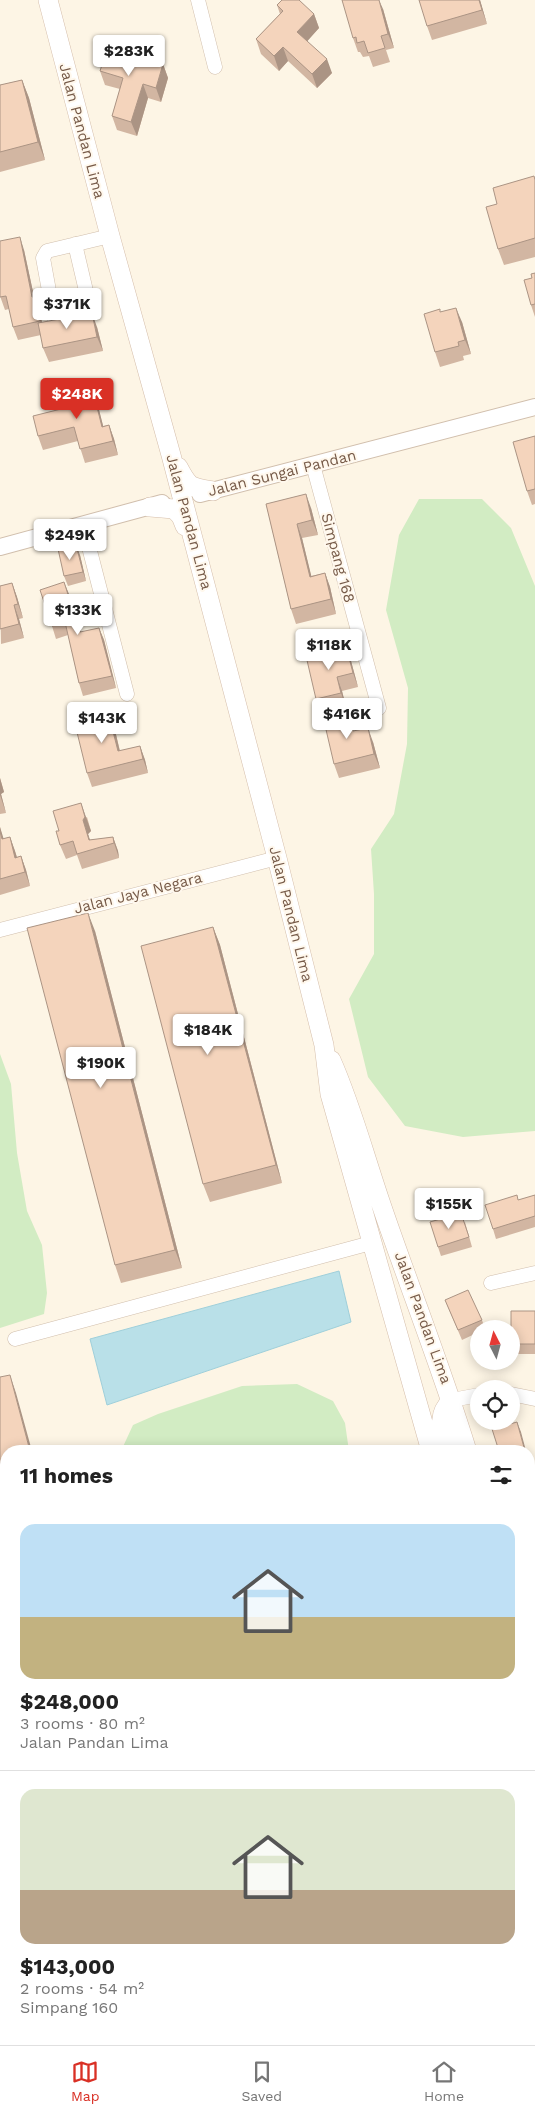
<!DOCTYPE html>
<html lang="en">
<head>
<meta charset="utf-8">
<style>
	:root { --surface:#fff; --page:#f2f2f2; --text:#222; --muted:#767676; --line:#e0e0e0; --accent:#d93025 }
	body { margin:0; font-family:"Work Sans",sans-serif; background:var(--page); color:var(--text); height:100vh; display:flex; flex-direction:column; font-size:19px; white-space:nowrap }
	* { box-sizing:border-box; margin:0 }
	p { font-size:16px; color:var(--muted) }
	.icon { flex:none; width:28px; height:28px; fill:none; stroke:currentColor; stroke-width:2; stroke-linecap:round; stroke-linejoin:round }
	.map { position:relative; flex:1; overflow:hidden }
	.drawer { position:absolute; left:0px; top:1445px; width:535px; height:600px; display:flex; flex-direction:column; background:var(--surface); border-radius:20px 20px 0 0; box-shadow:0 2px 12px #0003 }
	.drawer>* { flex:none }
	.needle { width:32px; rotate:354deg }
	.buttons { position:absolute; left:470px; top:1320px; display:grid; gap:10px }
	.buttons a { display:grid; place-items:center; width:50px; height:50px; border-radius:50%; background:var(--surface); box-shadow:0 2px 12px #0003; font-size:25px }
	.price { position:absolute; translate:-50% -42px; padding:0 11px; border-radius:5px; background:#fff; color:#222; font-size:16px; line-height:32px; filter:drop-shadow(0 1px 2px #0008) }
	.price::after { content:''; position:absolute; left:50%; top:30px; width:15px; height:11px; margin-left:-8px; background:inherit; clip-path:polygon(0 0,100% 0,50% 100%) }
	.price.on { background:var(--accent); color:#fff }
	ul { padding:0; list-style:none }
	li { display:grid; align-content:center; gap:10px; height:265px; padding:0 20px }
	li+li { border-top:1px solid var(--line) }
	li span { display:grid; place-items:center; height:155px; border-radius:15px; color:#555 }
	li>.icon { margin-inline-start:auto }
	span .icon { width:90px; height:90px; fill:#fffc; stroke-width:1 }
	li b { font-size:21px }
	h2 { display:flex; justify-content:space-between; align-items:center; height:60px; padding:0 20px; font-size:21px }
	.tab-bar { display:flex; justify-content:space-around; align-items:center; height:70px; border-top:1px solid var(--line); background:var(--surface); font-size:14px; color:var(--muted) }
	.tab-bar a { display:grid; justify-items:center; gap:2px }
	.tab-bar .on { color:var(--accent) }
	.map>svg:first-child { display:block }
</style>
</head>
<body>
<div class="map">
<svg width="535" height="2045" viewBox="0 0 535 2045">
	<rect width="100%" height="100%" fill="#fdf5e5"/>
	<path fill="#d2ecc3" d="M419 499H482L511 528 535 586V1131L463 1137 405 1126 368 1077 349 999 374 954V894L371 849 394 814 407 744 408 688 386 610 399 535Z
		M0 1054 11 1084 17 1153 27 1211 42 1245 47 1293 44 1314 0 1328Z
		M297 1384 333 1401 345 1423 349 1451H121L133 1425 158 1414 242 1386Z"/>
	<path fill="#b9e0e8" stroke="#9fcfda" d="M339 1271 351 1322 107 1405 90 1339Z"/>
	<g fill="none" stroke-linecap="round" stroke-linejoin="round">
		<path stroke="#9fcfda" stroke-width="4.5" d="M529 1645 535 1644
			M0 1787 6 1786"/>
		<g stroke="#d1bfad" stroke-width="15">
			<path id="minor" d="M198 0 215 67
				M75 244 90 308 87 317C77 319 63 326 54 318L43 258 47 251 110 236
				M313 465 379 708
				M83 524 127 694
				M0 930 277 858
				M491 1283 535 1273
				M15 1339 371 1243
				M511 1394 535 1399
				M452 1400 479 1395
				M0 1765 6 1764
				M0 1887 6 1909
				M27 2039 28 2045
				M212 2045 215 2039"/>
		</g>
		<g stroke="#d1bfad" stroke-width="18">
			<path id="tertiary" d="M200 494 535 407
				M0 547 162 503"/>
		</g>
		<g stroke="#d5beab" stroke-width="20">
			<path id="secondary" d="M48 0 110 236 171 455 277 858 324 1045 330 1094 431 1451
				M178 467C189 488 190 487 213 491
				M150 507 174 509 181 516 185 526
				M331 1060C352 1107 365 1158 382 1207 410 1289 442 1369 467 1451
				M448 1451C443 1431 435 1416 452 1400
				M529 1779 535 1814
				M529 1890 535 1913"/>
		</g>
		<use href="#minor" stroke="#fff" stroke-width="14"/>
		<use href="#tertiary" stroke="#fff" stroke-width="16"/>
		<use href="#secondary" stroke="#fff" stroke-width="19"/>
	</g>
	<path fill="#d2b6a2" d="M480 0 487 24 432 40 427 26Z
		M277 5 314 14 319 28 307 41 332 73 317 88 288 61 279 71 261 54 256 39 280 14Z
		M383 9 394 48 386 50 390 62 373 67 369 56 363 57 360 52H358L353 38Z
		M127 45 131 54 163 64 168 78 161 102 148 98 137 136 117 130 112 116 120 89 105 85 100 71Z
		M22 80 29 98 45 160 0 172V85Z
		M535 180V257L504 265 498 249 497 204Z
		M24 250 34 297 39 310 42 323 97 327 103 351 49 362 43 348 41 335 18 340 13 327 9 309 5 310 0 296Z
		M535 273V317L531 305 532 278Z
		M441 312 462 322 471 354 463 356 464 360 440 367 435 352Z
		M92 387 97 402 103 426 109 425 114 439 118 455 85 463 78 441 43 450 38 436 69 407Z
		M535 436V504L532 505 527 491Z
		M266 504 311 508 318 535 302 538 311 576 325 573 330 587 336 614 296 624 291 609Z
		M80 555 86 581 68 586 64 576Z
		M64 582 81 632 99 628 104 640 116 688 83 696 79 683 68 635 56 639 52 626Z
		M12 583 17 597 23 618 19 619 24 638 1 644 0 586Z
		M351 661 358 687 342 691 346 707 322 713 316 699Z
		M108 712 114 726 120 751 140 746 145 760 148 773 92 787 87 773Z
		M353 731 373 742 380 768 339 778 334 764Z
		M0 778 4 792 1 794 6 813 0 814Z
		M87 817 91 831 88 834 90 840 113 837 118 851 119 858 82 869 77 855 66 859 60 845 59 831Z
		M0 827 3 839 10 837 17 857 21 856 26 870 30 886 0 895Z
		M213 927 220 945 282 1183 210 1202 203 1184Z
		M95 931 182 1268 121 1283 115 1265Z
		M535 1195V1227L496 1239 493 1229 519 1200Z
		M465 1222 472 1247 441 1256 438 1247Z
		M445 1300 482 1320 485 1329H479V1332L462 1340Z
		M511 1311H535V1354H514L511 1345Z
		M535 1491V1536L529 1537V1493Z
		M6 1657V1719L2 1720 0 1714V1658Z
		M6 1801V1844H3L0 1835V1803Z
		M57 2039H86L87 2044 139 2045H67L66 2042 59 2044Z
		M231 2039H482L459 2044 457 2039 434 2045H232Z"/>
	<path fill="#ab9484" d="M379 0 383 9 394 48 388 34Z
		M479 0H480L487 24 482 10Z
		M314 14 319 28 303 46 297 32Z
		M127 45 133 59 125 53Z
		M283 47 288 61 279 71 274 56Z
		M327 59 332 73 317 88 312 74Z
		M163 64 168 78 161 102 156 88Z
		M22 80 29 98 45 160 38 142Z
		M143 84 148 98 137 136 131 122Z
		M20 237 24 250 37 310 32 297Z
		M34 297 39 310 45 334 40 321Z
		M456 308 462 322 471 354 465 340Z
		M92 313 97 327 103 351 97 337Z
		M92 387 97 402 107 441 102 427Z
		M109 425 114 439 118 455 113 441Z
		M306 494 311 508 318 535 312 520Z
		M297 524 302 538 315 591 310 577Z
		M76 545 80 555 86 581 83 572Z
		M325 573 330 587 336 614 331 599Z
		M64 582 69 594 85 645 80 632Z
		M12 583 17 597 23 618 18 604Z
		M14 605 19 619 24 638 19 624Z
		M99 628 104 640 116 688 112 676Z
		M346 646 351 661 358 687 353 673Z
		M337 677 342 691 346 707 341 693Z
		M108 712 114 726 123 765 118 751Z
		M368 728 373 742 380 768 374 754Z
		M140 746 145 760 148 773 143 759Z
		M0 778 4 792 1 794 6 813 0 795Z
		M81 803 91 831 88 834 93 850 89 840 83 820Z
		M0 827 8 853 2 839 0 831Z
		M10 837 15 851 21 872 15 858Z
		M113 837 118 851 119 858 114 843Z
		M21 856 26 870 30 886 25 872Z
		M88 913 95 931 182 1268 175 1250Z
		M213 927 220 945 282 1183 276 1165Z
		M10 1375 16 1393 32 1451H30Z
		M517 1422 521 1432 526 1451H525Z"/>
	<path fill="#f4d4bc" stroke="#ab9484" d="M282 0H299L314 14 297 32 327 59 312 74 283 47 274 56 256 39 283 11 277 5Z
		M342 0H379L388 34 381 36 385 48 368 53 364 41 357 43 356 37 353 38Z
		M419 0H479L482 10 427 26Z
		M110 40 127 45 125 53 163 64 156 88 143 84 131 122 112 116 123 78 100 71Z
		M22 80 38 142 0 152V85Z
		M534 176 535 180V238L498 249 486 207 497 204 493 188Z
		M20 237 32 297H34L40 321 13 327 6 296 0 297V241Z
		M535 273V304L531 305 524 280 532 278 531 274Z
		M456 308 465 340 458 342 459 346 435 352 424 314 440 309V312Z
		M92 313 97 337 43 348 38 323Z
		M92 387 102 427 109 425 113 441 80 449 74 427 38 436 33 416 69 407 66 394Z
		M535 436V489L527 491 513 442Z
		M306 494 312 520 297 524 310 577 325 573 331 599 291 609 266 504Z
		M76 545 83 572 64 576 58 549Z
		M64 582 80 632 99 628 112 676 79 683 65 622 52 626 40 590Z
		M12 583 18 604 14 605 19 624 0 629V586Z
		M346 646 353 673 337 677 341 693 316 699 306 656Z
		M108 712 118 751 140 746 143 759 87 773 74 720Z
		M347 715 353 731 368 728 374 754 334 764 324 721Z
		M81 803 85 817 83 820 89 840 113 837 114 843 77 854 73 841 60 845 56 831H59L53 811Z
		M0 831 2 839 10 837 15 858 21 856 25 872 0 879Z
		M88 913 175 1250 115 1265 27 928Z
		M213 927 276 1165 203 1184 141 946Z
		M517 1195 518 1200 535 1195V1216L493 1229 485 1205Z
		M461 1213 469 1237 438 1247 430 1222Z
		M468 1290 482 1320 458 1330 445 1300Z
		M511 1311H535V1344H511Z
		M10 1375 30 1451H6V1530L0 1505V1377Z
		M517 1422 525 1451H499L492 1429Z
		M535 1491V1525L529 1527V1493Z
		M6 1657V1704L0 1705V1658Z
		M6 1801V1830L0 1831V1803Z
		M65 2039H84L86 2045 110 2039H136L138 2045H67Z
		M231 2039H402L385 2043V2045H232Z"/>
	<g text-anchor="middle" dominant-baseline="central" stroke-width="4" stroke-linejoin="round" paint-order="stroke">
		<g font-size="15" fill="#775b49" stroke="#fff8ed">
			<text transform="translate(82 131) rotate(75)">Jalan Pandan Lima</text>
			<text transform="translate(282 473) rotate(-14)">Jalan Sungai Pandan</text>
			<text transform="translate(189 522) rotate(75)">Jalan Pandan Lima</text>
			<text transform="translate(338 558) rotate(75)">Simpang 168</text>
			<text transform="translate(138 893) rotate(-14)">Jalan Jaya Negara</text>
			<text transform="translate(291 914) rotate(76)">Jalan Pandan Lima</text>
			<text transform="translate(423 1318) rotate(70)">Jalan Pandan Lima</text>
		</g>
	</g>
</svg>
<div class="buttons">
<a><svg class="needle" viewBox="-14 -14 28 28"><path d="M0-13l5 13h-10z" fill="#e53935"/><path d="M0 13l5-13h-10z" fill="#767676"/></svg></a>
<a><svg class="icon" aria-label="locate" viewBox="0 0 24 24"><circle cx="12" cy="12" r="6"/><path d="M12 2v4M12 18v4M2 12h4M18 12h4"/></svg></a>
</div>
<b class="price" style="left:129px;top:77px">$283K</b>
<b class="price" style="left:67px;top:330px">$371K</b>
<b class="price on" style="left:77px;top:420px">$248K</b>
<b class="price" style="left:70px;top:561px">$249K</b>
<b class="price" style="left:78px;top:636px">$133K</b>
<b class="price" style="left:329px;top:671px">$118K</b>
<b class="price" style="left:347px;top:740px">$416K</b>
<b class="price" style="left:102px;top:744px">$143K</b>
<b class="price" style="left:208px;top:1056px">$184K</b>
<b class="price" style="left:101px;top:1089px">$190K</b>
<b class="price" style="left:449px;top:1230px">$155K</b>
<section class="drawer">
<h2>11 homes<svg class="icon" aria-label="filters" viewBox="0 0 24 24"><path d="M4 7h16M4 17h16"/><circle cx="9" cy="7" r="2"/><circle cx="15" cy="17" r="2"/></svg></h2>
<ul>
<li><span style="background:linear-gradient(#bfe0f5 60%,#c2b280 0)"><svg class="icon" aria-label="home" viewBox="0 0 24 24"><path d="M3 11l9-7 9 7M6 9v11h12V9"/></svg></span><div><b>$248,000</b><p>3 rooms · 80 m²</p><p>Jalan Pandan Lima</p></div></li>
<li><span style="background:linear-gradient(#dfe7d0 65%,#b9a48a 0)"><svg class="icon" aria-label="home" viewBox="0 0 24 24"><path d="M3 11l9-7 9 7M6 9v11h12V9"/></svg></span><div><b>$143,000</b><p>2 rooms · 54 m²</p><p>Simpang 160</p></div></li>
</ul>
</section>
</div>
<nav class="tab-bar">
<a class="on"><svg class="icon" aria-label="map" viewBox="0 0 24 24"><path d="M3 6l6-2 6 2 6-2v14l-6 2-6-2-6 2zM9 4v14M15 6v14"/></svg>Map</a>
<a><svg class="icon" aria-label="saved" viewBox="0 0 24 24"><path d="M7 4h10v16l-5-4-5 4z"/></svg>Saved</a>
<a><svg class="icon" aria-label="home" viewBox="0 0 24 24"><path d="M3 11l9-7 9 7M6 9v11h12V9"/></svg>Home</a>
</nav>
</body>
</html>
